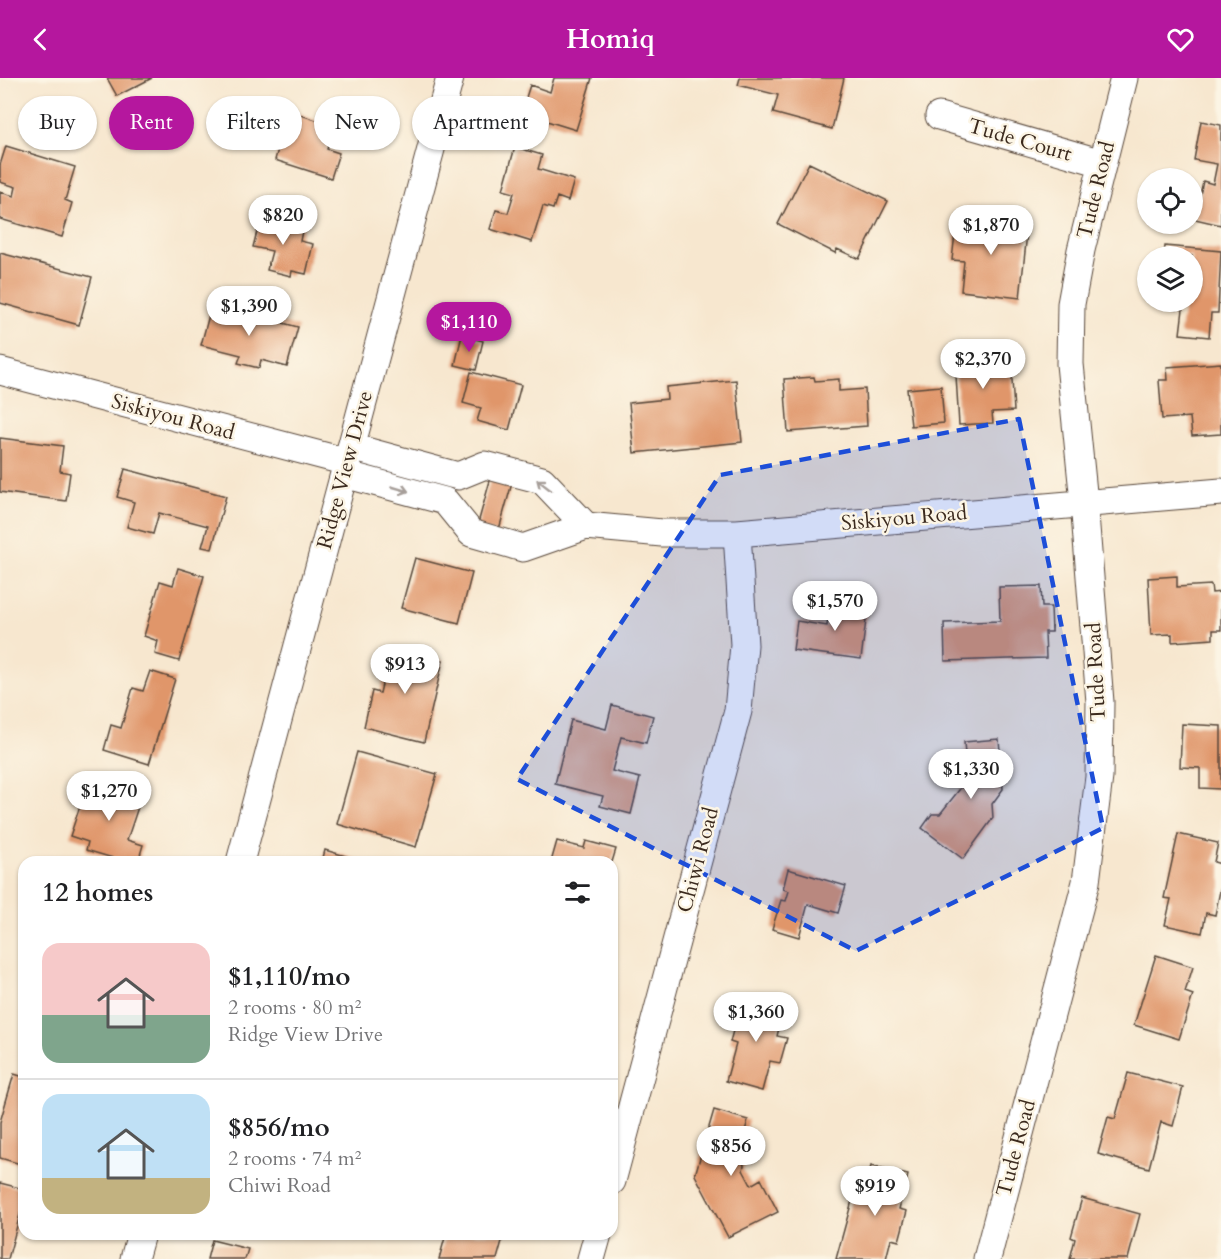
<!DOCTYPE html>
<html lang="en">
<head>
<meta charset="utf-8">
<style>
	:root { --surface:#fff; --page:#f6f6f6; --text:#202124; --muted:#757577; --line:#e0e0e0; --accent:#b5179e }
	body { margin:0; font-family:Cardo,serif; background:var(--page); color:var(--text); height:100vh; display:flex; flex-direction:column; font-size:22px; white-space:nowrap }
	* { box-sizing:border-box; margin:0 }
	p { font-size:20px; color:var(--muted) }
	.icon { flex:none; width:33px; height:33px; fill:none; stroke:currentColor; stroke-width:2; stroke-linecap:round; stroke-linejoin:round }
	.map { position:relative; flex:1; overflow:hidden }
	.drawer { position:absolute; left:18px; top:778px; width:600px; height:384px; display:flex; flex-direction:column; background:var(--surface); border-radius:18px; box-shadow:0 2px 4px #0004 }
	.drawer>* { flex:none }
	.banner { position:absolute; left:18px; top:18px; width:600px; height:54px; display:flex; gap:12px }
	.fabs { position:absolute; left:1137px; top:90px; display:grid; gap:12px }
	.fabs a { display:grid; place-items:center; width:66px; height:66px; border-radius:50%; background:var(--surface); box-shadow:0 2px 4px #0004; font-size:30px }
	.price { position:absolute; translate:-50% -51px; padding:0 14px; border-radius:21px; background:#fff; color:#222; font-size:20px; line-height:39px; filter:drop-shadow(0 2px 3px #0008) }
	.price::after { content:''; position:absolute; left:50%; top:36px; width:18px; height:14px; margin-left:-9px; background:inherit; clip-path:polygon(0 0,100% 0,50% 100%) }
	.price.on { background:var(--accent); color:#fff }
	ul { padding:0; list-style:none }
	li { display:flex; align-items:center; gap:18px; height:150px; padding:0 24px }
	li+li { border-top:2px solid var(--line) }
	li span { display:grid; place-items:center; flex:none; width:168px; height:120px; border-radius:18px; color:#555 }
	li>.icon { margin-inline-start:auto }
	span .icon { width:72px; height:72px; fill:#fffc; stroke-width:1 }
	li b { font-size:26px }
	h2 { display:flex; justify-content:space-between; align-items:center; height:72px; padding:0 24px; font-size:26px }
	.pill { padding:0 21px; border-radius:27px; background:var(--surface); box-shadow:0 2px 4px #0004; font-size:21px; line-height:54px }
	.pill.on { background:var(--accent); color:#fff }
	header { display:flex; justify-content:space-between; align-items:center; height:78px; padding:0 24px; background:var(--accent); color:#fff; font-size:27px; font-weight:800 }
	.map>svg:first-child { display:block }
</style>
</head>
<body>
<header><svg class="icon" aria-label="back" viewBox="0 0 24 24"><path d="M15 5l-7 7 7 7"/></svg>Homiq<svg class="icon" aria-label="heart" viewBox="0 0 24 24"><path d="M12 20l-8-8c-3-5 5-10 8-4 3-6 11-1 8 4z"/></svg></header>
<div class="map">
<svg width="1221" height="1181" viewBox="0 0 1221 1181">
	<rect width="100%" height="100%" fill="#fcf5e5"/>
	<filter id="ink" filterUnits="userSpaceOnUse"><feTurbulence type="fractalNoise" baseFrequency=".0167" numOctaves="2"/><feDisplacementMap in="SourceGraphic" scale="12" xChannelSelector="R" yChannelSelector="G"/><feConvolveMatrix kernelMatrix="1 2 1 2 8 2 1 2 1" color-interpolation-filters="sRGB"/></filter>
	<filter id="wash" filterUnits="userSpaceOnUse"><feTurbulence type="fractalNoise" baseFrequency=".008" numOctaves="4" result="noise"/><feDisplacementMap in="SourceGraphic" scale="24" xChannelSelector="R" yChannelSelector="G"/><feGaussianBlur stdDeviation="1.35" result="paint"/><feColorMatrix in="noise" values="0 0 0 0 0 0 0 0 0 0 0 0 0 0 0 0 0 1.4 0 .05"/><feComposite in="paint" operator="in"/></filter>
	<g filter="url(#wash)">
		<rect width="100%" height="100%" fill="#f7e7cf"/>
		<g id="blocks">
			<path fill="#e0966a" d="M107 0H152L117 18Z
				M554 0H592L576 52 521 35 530 7 550 14Z
				M740 0H844L832 51 773 35 778 17 738 7Z
				M298 36 334 48 327 71 339 75 331 100 275 82 283 53 292 56Z
				M1201 43 1221 47V147L1195 141 1203 103 1213 106 1217 86 1194 82Z
				M6 68 75 89 65 122 72 125 62 159 0 141V114L14 118 16 109 0 104V87Z
				M515 69 542 77 538 91 574 102 568 123 557 119 553 131 543 128 532 164 490 151 496 132 508 135 514 115 503 112Z
				M809 85 888 123 859 181 837 171 835 175 778 146Z
				M261 138 303 148 300 163 313 166 306 196 292 193 291 198 267 192 272 173 253 169Z
				M957 138 1028 146 1020 220 961 213 964 183 952 182Z
				M1165 168 1221 173 1218 235H1211L1209 259 1180 256 1183 231 1168 230 1169 224H1192V178H1164Z
				M0 175 92 199 79 247 0 225Z
				M212 226 298 249 287 289 261 282 259 290 238 285 241 277 201 267Z
				M462 257 483 263 476 292 455 287Z
				M995 279V287L1011 286 1014 333 992 334 993 345 959 347 955 281Z
				M1221 285V356L1192 358 1190 339 1162 341 1159 302H1168L1167 289Z
				M471 294 521 307 509 352 477 343 481 330 463 325Z
				M814 299 815 303 839 301V313L865 311 867 348 788 354 784 301Z
				M736 302 742 364 634 375 629 325 667 321 666 309Z
				M941 308 944 345 911 348 907 311Z
				M0 360 63 368 60 393 70 395 66 423 0 414Z
				M125 391 226 418 212 471 202 469 208 448 159 435 153 456 127 449 134 424 117 419Z
				M493 392 514 398 498 455 477 449Z
				M415 480 472 495 459 545 401 530Z
				M178 490 204 498 179 583 155 576 158 563 144 558 160 503 173 507Z
				M1177 498V509L1211 507 1212 515 1221 514V552H1213V561L1172 564V556L1151 557 1148 500Z
				M1041 508 1042 529H1051L1052 554H1045L1046 580 945 583 944 545 1000 543 999 509Z
				M830 522 868 527 861 581 793 572 797 543 827 548Z
				M391 569 443 582 424 664 364 649 372 613 380 615Z
				M150 593 175 601 149 686 104 672 111 647 121 650 133 610 143 613Z
				M612 627 653 638 646 665 621 659 612 693 640 700 631 736 600 728 603 718 555 706 571 642 606 651Z
				M1182 646 1221 648V711L1200 710V690L1180 689Z
				M999 661 1003 711 992 726 993 740 963 781 922 750 932 736H940L967 702 964 664Z
				M357 674 437 696 416 769 337 746Z
				M103 702 143 714 127 762 143 767 138 784 123 783 86 772 88 764 70 758 85 713 98 717Z
				M1178 756 1218 765 1214 784 1221 786V808L1215 837 1206 835 1202 855 1165 847 1171 821 1164 820Z
				M557 763 584 770 586 763 616 771 612 784H551Z
				M325 772 366 784H322Z
				M788 791 846 808 838 835 808 826 799 859 772 851 781 822 786 823 789 813 783 811Z
				M1156 877 1193 889 1185 914 1193 917 1179 961 1134 947Z
				M742 919 784 930 777 958 787 960 780 985 770 983 762 1013 726 1003 736 966 730 964Z
				M1128 995 1183 1009 1173 1048 1161 1044 1149 1090 1098 1076 1108 1039 1115 1041Z
				M14 996 24 999V1087L0 1080V1044Z
				M714 1032 748 1042 739 1076 744 1087 743 1092 751 1107 761 1101 778 1134 728 1159 695 1097Z
				M871 1088 908 1097 899 1131 907 1133 899 1163 891 1161 886 1181H836L853 1119 862 1121Z
				M0 1105 24 1111V1122L8 1181H0Z
				M1082 1120 1140 1136 1128 1181H1070L1075 1161 1071 1159Z
				M446 1156H504L497 1181H439Z
				M212 1162 248 1171 245 1181H207Z"/>
		</g>
	</g>
	<g filter="url(#ink)">
		<use href="#blocks" fill-opacity="0" stroke="#574639" stroke-width="1.5"/>
		<g fill="none" stroke-linecap="round" stroke-linejoin="round">
			<g stroke="#574639" stroke-width="29">
				<path id="minor" d="M939 38 1102 85
					M0 293 347 384
					M351 369 458 398 485 387 542 402 586 448
					M344 396 445 423 471 455 523 470 586 448 662 455H737L1221 414
					M240 784 450 0
					M612 1103 738 633 744 567 737 455
					M134 1181 141 1156
					M591 1181 598 1156
					M987 1181 1086 804 1099 699 1100 624 1084 424 1070 286 1071 226 1081 172 1124 0"/>
			</g>
			<use href="#minor" stroke="#fff" stroke-width="27"/>
		</g>
		<defs><path id="oneway-shaft" d="M-6 0H5M1.5-3L5.5 0L1.5 3" fill="none" stroke-width="1.6" stroke-linecap="round" stroke-linejoin="round" transform="scale(1.5)"/></defs>
		<g stroke="#a79f9a">
			<use href="#oneway-shaft" transform="translate(544 407) rotate(-142)"/>
			<use href="#oneway-shaft" transform="translate(400 411) rotate(16)"/>
		</g>
	</g>
	<path fill="#1d4ed8" fill-opacity="0.2" stroke="#1d4ed8" stroke-width="4.5" stroke-dasharray="12 8" stroke-linejoin="round" d="M1019 341 1103 750 856 873 517 701 720 397Z"/>
	<g text-anchor="middle" dominant-baseline="central" stroke-width="5" stroke-linejoin="round" paint-order="stroke">
		<g font-size="21" fill="#3b2a1e" stroke="#fcf5e5">
			<text transform="translate(1020 62) rotate(16)">Tude Court</text>
			<text transform="translate(1096 112) rotate(-76)">Tude Road</text>
			<text transform="translate(173 339) rotate(15)">Siskiyou Road</text>
			<text transform="translate(345 392) rotate(-75)">Ridge View Drive</text>
			<text transform="translate(904 440) rotate(-5)">Siskiyou Road</text>
			<text transform="translate(1096 594) rotate(-93)">Tude Road</text>
			<text transform="translate(698 782) rotate(-75)">Chiwi Road</text>
			<text transform="translate(1016 1070) rotate(-75)">Tude Road</text>
		</g>
	</g>
</svg>
<div class="fabs">
<a><svg class="icon" aria-label="locate" viewBox="0 0 24 24"><circle cx="12" cy="12" r="6"/><path d="M12 2v4M12 18v4M2 12h4M18 12h4"/></svg></a>
<a><svg class="icon" aria-label="layers" viewBox="0 0 24 24"><path d="M12 4l9 5-9 5-9-5zM3 14l9 5 9-5"/></svg></a>
</div>
<b class="price" style="left:283px;top:168px">$820</b>
<b class="price" style="left:991px;top:178px">$1,870</b>
<b class="price" style="left:249px;top:259px">$1,390</b>
<b class="price on" style="left:469px;top:275px">$1,110</b>
<b class="price" style="left:983px;top:312px">$2,370</b>
<b class="price" style="left:835px;top:554px">$1,570</b>
<b class="price" style="left:405px;top:617px">$913</b>
<b class="price" style="left:971px;top:722px">$1,330</b>
<b class="price" style="left:109px;top:744px">$1,270</b>
<b class="price" style="left:756px;top:965px">$1,360</b>
<b class="price" style="left:731px;top:1099px">$856</b>
<b class="price" style="left:875px;top:1139px">$919</b>
<div class="banner">
<a class="pill">Buy</a>
<a class="pill on">Rent</a>
<a class="pill">Filters</a>
<a class="pill">New</a>
<a class="pill">Apartment</a>
</div>
<section class="drawer">
<h2>12 homes<svg class="icon" aria-label="filters" viewBox="0 0 24 24"><path d="M4 7h16M4 17h16"/><circle cx="9" cy="7" r="2"/><circle cx="15" cy="17" r="2"/></svg></h2>
<ul>
<li><span style="background:linear-gradient(#f6c9c9 60%,#7fa58c 0)"><svg class="icon" aria-label="home" viewBox="0 0 24 24"><path d="M3 11l9-7 9 7M6 9v11h12V9"/></svg></span><div><b>$1,110/mo</b><p>2 rooms · 80 m²</p><p>Ridge View Drive</p></div></li>
<li><span style="background:linear-gradient(#bfe0f5 70%,#c2b280 0)"><svg class="icon" aria-label="home" viewBox="0 0 24 24"><path d="M3 11l9-7 9 7M6 9v11h12V9"/></svg></span><div><b>$856/mo</b><p>2 rooms · 74 m²</p><p>Chiwi Road</p></div></li>
</ul>
</section>
</div>
</body>
</html>
